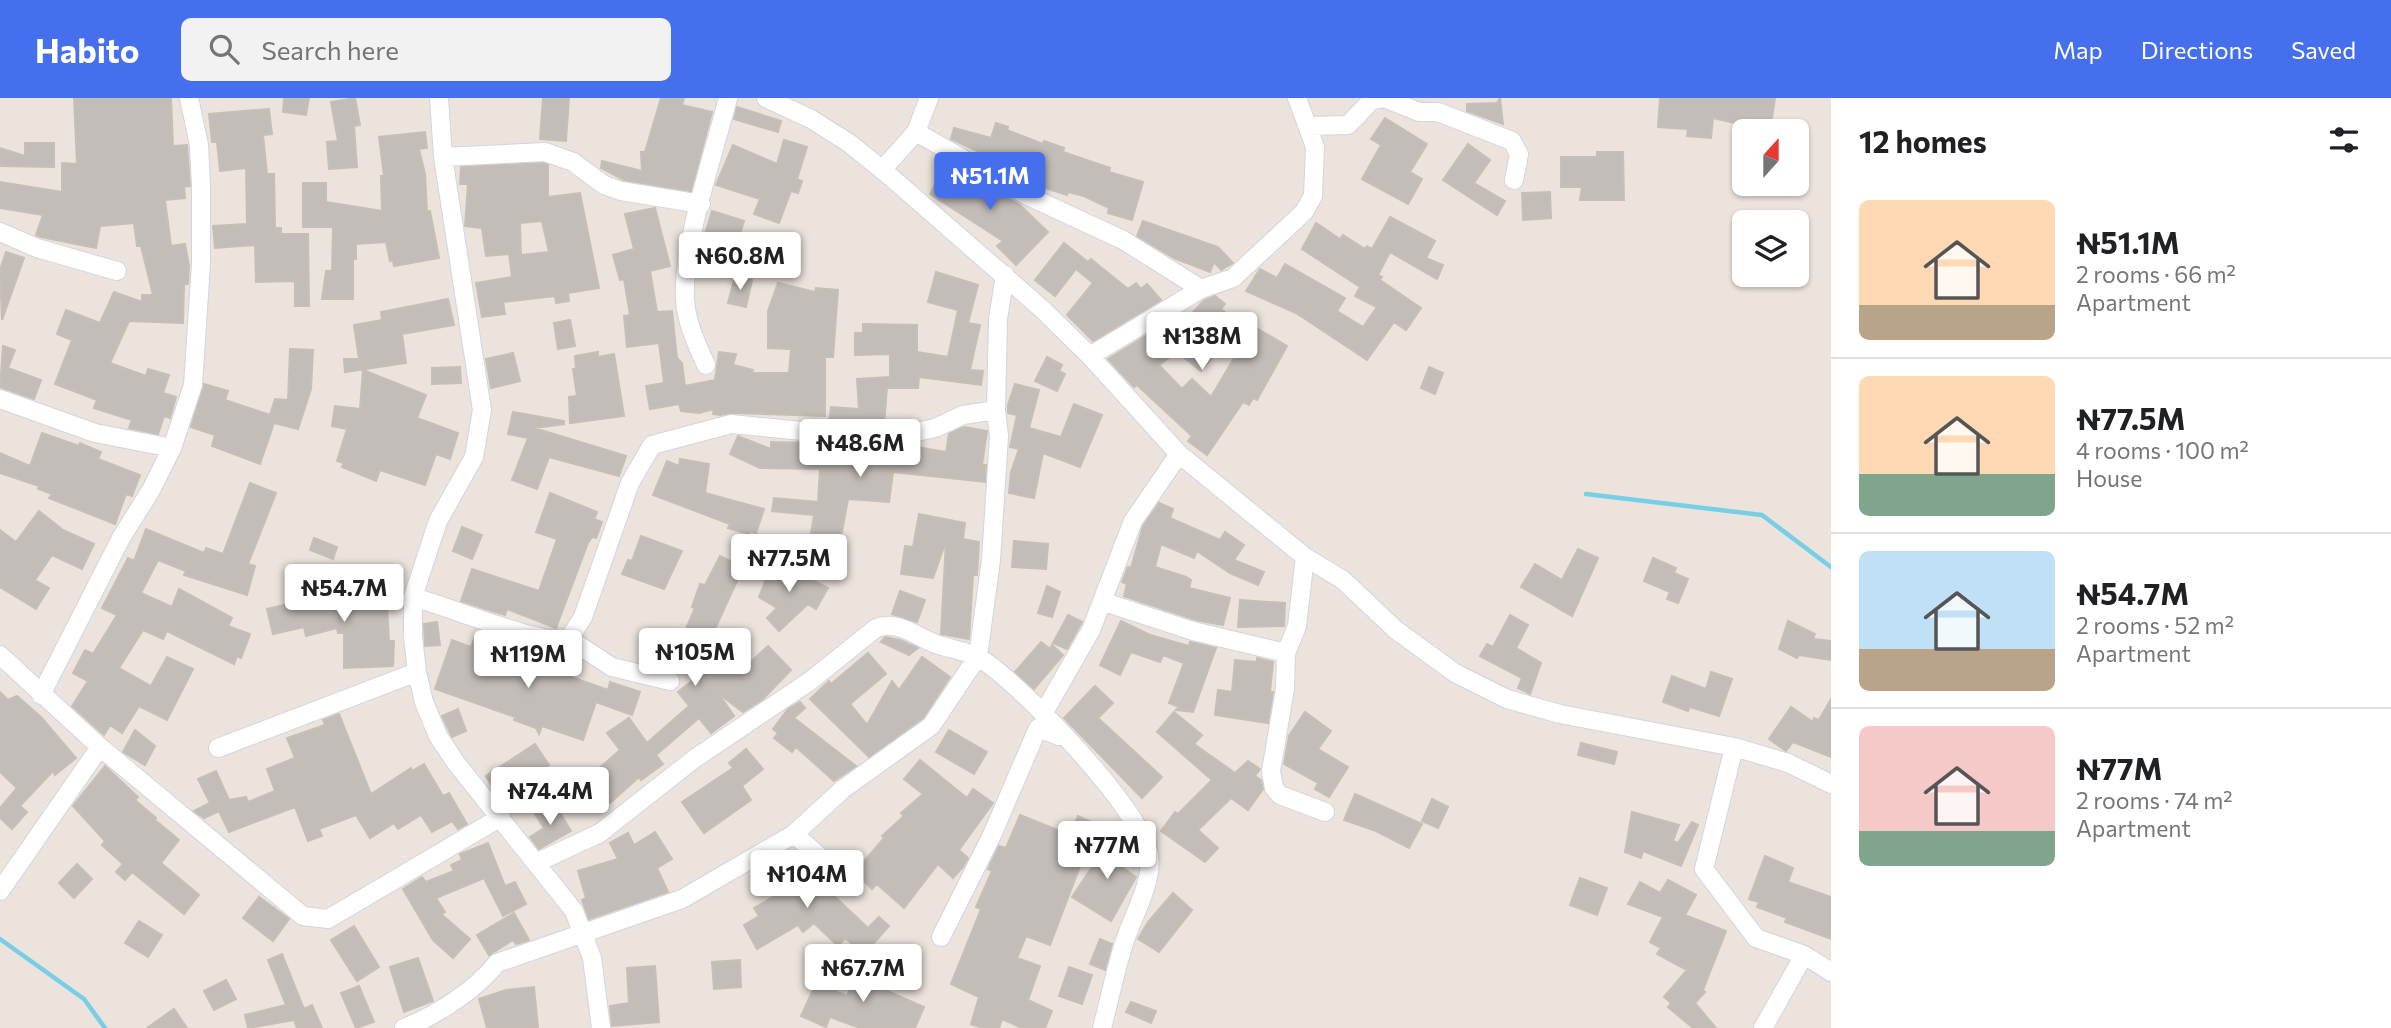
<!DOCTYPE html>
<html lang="en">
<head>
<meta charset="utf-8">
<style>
	:root { --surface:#fff; --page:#f2f2f2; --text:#202124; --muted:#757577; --line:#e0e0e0; --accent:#466fed }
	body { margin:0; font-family:Commissioner,sans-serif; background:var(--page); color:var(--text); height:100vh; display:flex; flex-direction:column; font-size:26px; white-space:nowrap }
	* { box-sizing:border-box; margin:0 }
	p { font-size:23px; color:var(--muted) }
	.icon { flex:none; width:38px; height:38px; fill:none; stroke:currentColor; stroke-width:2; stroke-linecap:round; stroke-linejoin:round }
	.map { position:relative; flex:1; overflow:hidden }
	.details { display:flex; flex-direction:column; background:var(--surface); width:560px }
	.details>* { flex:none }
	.needle { width:46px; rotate:21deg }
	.controls { position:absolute; left:1732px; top:21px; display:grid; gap:14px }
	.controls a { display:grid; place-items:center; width:77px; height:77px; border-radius:10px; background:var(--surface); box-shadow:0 2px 5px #0004; font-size:35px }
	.price { position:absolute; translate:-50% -60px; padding:0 16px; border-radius:7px; background:#fff; color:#222; font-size:23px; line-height:46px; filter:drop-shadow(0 2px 4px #0008) }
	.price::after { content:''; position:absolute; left:50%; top:42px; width:21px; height:16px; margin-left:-10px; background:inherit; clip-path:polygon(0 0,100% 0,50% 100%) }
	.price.current { background:var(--accent); color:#fff }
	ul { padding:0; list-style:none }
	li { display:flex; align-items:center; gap:21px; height:175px; padding:0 28px }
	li+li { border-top:2px solid var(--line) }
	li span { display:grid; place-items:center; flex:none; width:196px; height:140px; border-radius:10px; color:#555 }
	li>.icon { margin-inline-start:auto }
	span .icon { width:84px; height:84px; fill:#fffc; stroke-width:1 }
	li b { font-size:30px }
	h2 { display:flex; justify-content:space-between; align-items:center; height:84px; padding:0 28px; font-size:30px }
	header { display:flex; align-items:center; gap:42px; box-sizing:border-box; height:98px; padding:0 35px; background:var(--accent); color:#fff }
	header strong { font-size:33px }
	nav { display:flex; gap:38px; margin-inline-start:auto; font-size:24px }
	.search { width:490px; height:63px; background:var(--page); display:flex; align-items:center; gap:18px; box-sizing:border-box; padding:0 24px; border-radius:10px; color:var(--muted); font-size:26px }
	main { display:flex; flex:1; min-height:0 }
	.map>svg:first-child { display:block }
</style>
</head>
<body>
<header>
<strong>Habito</strong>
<div class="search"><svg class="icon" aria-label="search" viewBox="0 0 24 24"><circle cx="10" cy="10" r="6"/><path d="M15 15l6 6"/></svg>Search here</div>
<nav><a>Map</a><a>Directions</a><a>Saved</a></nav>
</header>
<main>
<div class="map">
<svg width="1831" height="930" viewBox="0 0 1831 930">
	<rect width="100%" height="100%" fill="#ebe3dc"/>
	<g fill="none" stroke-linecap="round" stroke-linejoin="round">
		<path stroke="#76cfe6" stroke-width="4.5" d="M1586 396 1762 417 1831 469
			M0 841 84 901 105 930"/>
	</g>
	<path fill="#c3bdb9" stroke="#c6bfb6" stroke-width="2" fill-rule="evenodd" d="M74 0H171L173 48 187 47 190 88 184 89 185 100 165 102 171 148 185 146 189 168 188 186H184L183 225 129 223 110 265 146 278 148 271 169 277 163 295 176 299 170 320 164 318 158 336 129 330 132 322 94 310 97 302 55 286 72 242 57 236 66 212 100 225 114 194 142 204V197H153L141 148H137L134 125 100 128 96 150 41 139 36 137 43 117 0 110V84L62 94V65L77 66Z
		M284 0H309L306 17 283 14Z
		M355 0 360 27 354 28 357 69 329 71 327 44 338 43 331 4Z
		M543 0H569L566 43 540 41Z
		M661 0H684L682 7 712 14 691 93 624 82 601 70 602 63 642 73 641 54H645Z
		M1500 0 1503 26 1467 13V6L1497 5Z
		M1660 0H1775L1770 33 1713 20 1711 40 1687 38 1688 31 1658 29Z
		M737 9 781 23 778 34 734 21Z
		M269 11 272 36 263 37 267 76H274L275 130H281V136H308L309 208H295V183L256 184 255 147 215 150 213 128 247 126 246 70 220 73 217 44H212L209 16Z
		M1385 20 1427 46 1410 74 1422 81 1408 106 1362 81 1381 47 1371 41Z
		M996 25 1008 29 1007 32 1043 46 1044 43 1064 50 1063 54 1110 70 1109 74 1143 84 1132 122 1108 115 1109 110 1084 98 1068 94 1067 97 1030 85 1032 78 951 41 954 30 991 40Z
		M425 34 427 50 419 51 425 76 427 113H430L439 160 394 168 393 162 390 163 386 144 356 146V161H353V201H322L326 173H332L333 129H303V85H326V104L382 113 381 78H384L379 39Z
		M784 42 807 49 797 81 802 83 798 95 791 93 779 125 754 116 760 101 716 87 733 47 777 66Z
		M25 45H54V69L0 68V50L25 58Z
		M1468 46 1490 62 1474 85 1505 103 1497 117 1443 82Z
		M1597 54H1623L1624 102H1580L1582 89H1561V59H1597Z
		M543 65 548 67V99L580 95 599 190 568 195 569 203 556 205 555 198 503 204 505 216 482 219 476 185 512 179 509 156 486 158 482 130 465 128 468 86H460L461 69ZM542 123 549 154 521 157 520 125Z
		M947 66 1020 107 1048 134 1016 167 997 148 1003 143 930 96Z
		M1550 94 1551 120 1523 122 1522 95Z
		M655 110 670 168 650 173 657 214 672 213 677 260 682 265 685 288 715 282 719 254 736 256 733 267 753 272 752 275H789L791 251 768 250V213L778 185 815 194 816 190 838 192 833 259H825V318L732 315 720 317 713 316 714 311 699 315 681 313 679 306 650 311 646 288 664 285 659 245 627 249 624 218 630 217 624 181 620 182 613 157 634 151 625 116Z
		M712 113 744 123 737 146 705 136Z
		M1390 119 1435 143 1426 160 1443 167 1437 181 1390 154 1378 177 1382 179 1380 182 1421 210 1406 232 1394 224 1367 262 1296 215 1246 193 1260 171 1277 180 1285 166 1345 200 1337 213 1363 229 1377 209 1355 198 1360 189 1302 151 1316 125 1340 141 1343 137 1365 151 1367 148 1372 151Z
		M1143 123 1218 149 1233 165 1221 172 1214 164 1210 174 1174 160 1137 138Z
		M1064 145 1088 164 1091 161 1128 191 1136 185 1141 191 1147 186 1161 202 1093 243 1067 217 1093 185 1076 171 1055 198 1035 182Z
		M6 154 24 160 2 222 0 172Z
		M936 174 978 187 968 225 980 227 970 272 983 273 981 287 919 279 918 290H887L884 327 829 324 831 309 859 311 857 281 890 279V256L855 257V235H863V226L917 227V254L948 259 958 212 928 204Z
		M735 178 752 182 746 209 728 205Z
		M1215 198 1225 206 1221 211 1239 226 1201 273 1177 254 1159 267 1182 291 1192 281 1211 299 1253 228 1287 248 1257 302 1253 300 1249 307 1243 304 1207 357 1188 343 1192 338 1137 287 1134 289 1108 261 1152 234 1163 248 1203 203Z
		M448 201 454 227 402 236 406 265 345 274 344 261H359L354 227 382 222 381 214Z
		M570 222 575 248 558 251 554 225Z
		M3 248 15 252 8 270 41 282 34 301 0 289Z
		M290 251 313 252 311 291 298 331 274 325 260 366 212 348 215 337 191 329 204 286 228 293 225 302 270 317 275 301 288 302Z
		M598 254V259L614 256 624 318 570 325 569 299 577 298 573 271H576L575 258Z
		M513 255 520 283 491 290 486 261Z
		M1047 259 1062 267 1059 273 1065 276 1057 293 1035 283Z
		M460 269 461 285 432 286V270Z
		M1429 269 1443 275 1435 296 1421 290Z
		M363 272 426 297 417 320 458 335 450 361 436 356 425 387 380 372 376 383 342 369 344 365 337 363 347 331 332 328 335 308 360 311Z
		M1015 286 1039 292 1029 330 1061 339 1074 306 1102 317 1080 369 1043 355 1034 400 1009 395 1011 374 1019 351 1010 349 1017 317 1008 315V307Z
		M513 314 564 323V326L534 330 626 358 619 378 549 359 537 391 512 382 528 340 508 336Z
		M964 329 987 333 982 367H986L985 384 893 374 889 404 848 401 836 466 807 461 814 417 772 413 774 400 818 404 820 371 760 370 730 356 738 338 771 351V344L810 345 809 358 846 361 847 357 913 366 916 349 946 354 949 336Z
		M42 335 79 348 80 345 101 354 98 361 140 377 132 398 126 396 115 426 49 400 52 396 38 391 39 388 0 375V355L30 368Z
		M680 361 709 366 705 395 764 411 756 435 750 433 749 436 728 430 730 426 653 397 667 363 679 368Z
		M250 385 276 395 248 466 255 468 247 497 184 477 186 473 158 462 141 495 172 509 179 491 232 520 228 528 250 536 241 560 237 558 234 566 167 533 163 541 143 532 119 570 151 588 167 559 193 571 167 622 139 608 122 635 110 627 104 637 72 608 88 583 73 575 85 552 93 556 117 517 102 510 128 460 134 463 146 431 204 455 206 450 223 456Z
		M550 395 597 414 594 421 602 424 596 440 592 439 588 445 556 530 507 511 505 517 461 503 472 471 539 493 557 441 536 434Z
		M1159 405 1173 411 1170 420 1220 442 1225 434 1244 447 1234 462 1264 474 1258 487 1230 475 1197 453 1194 460 1161 446 1155 469 1186 479 1191 482 1189 490 1230 500 1223 527 1196 522 1124 498 1127 486 1122 484 1128 469 1131 470 1143 428Z
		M39 413 63 432 94 446 82 471 52 457 35 482 49 490 36 511 0 489V432L16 444Z
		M919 416 965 425 963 441 979 444 977 477H973L969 541 941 536 946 443 933 480 901 476 905 448 913 449Z
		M462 429 482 437 472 461 453 453Z
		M641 438 682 453 664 491 622 476 628 462 632 463Z
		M314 440 337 449 333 461 310 452Z
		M1014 443 1048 446 1046 471 1012 469Z
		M1578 451 1598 460 1572 518 1521 489 1535 466 1562 482Z
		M720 458 743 470 697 570 723 550 741 573 768 548 791 572 763 601 743 614 719 596 734 618 711 635 699 620 656 657 663 666 641 682 639 679 610 705 588 680 620 652 607 635 629 620 647 645 689 608 678 594 697 579 670 568 695 510 692 509 700 486 705 487Z
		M1653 460 1676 470 1674 475 1688 481 1678 505 1667 501 1670 494 1644 483Z
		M773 463 828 490 816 511 808 506 779 533 767 520 777 510 759 499Z
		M1047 488 1060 494 1052 519 1038 515Z
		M383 490 384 506H387L389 543H394L393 568 344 570V535H338L337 530 306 538 304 529 273 536 267 511 318 499 361 494 360 491Z
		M900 493 925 502 917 524 892 516Z
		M1240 502 1285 505 1284 528 1238 529Z
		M1068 517 1082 524 1067 551 1053 545Z
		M1510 517 1528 527 1516 550 1541 565 1530 596 1518 590 1522 580 1480 558 1487 546 1493 549Z
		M1121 523 1150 537 1189 548 1190 544 1216 550 1193 614 1176 612 1179 609 1169 605 1184 565 1163 557 1160 564 1131 554 1120 577 1100 567Z
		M1788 523 1815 536 1813 541 1831 543V562L1799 557 1797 560 1779 551Z
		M437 524 440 547 425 548 424 526Z
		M476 536 490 541 485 554 531 570 535 560 562 570 560 575 608 592 610 584 640 594 632 617 596 604 583 642 542 628 539 636 536 630 514 622 515 619 435 591 452 542 471 549Z
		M885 539 900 542 918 550 909 557 881 544Z
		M1041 544 1050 551 1052 547 1063 557 1034 591 1015 574Z
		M868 555 886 576 850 606 867 627 892 583 899 592 922 559 950 579 923 620 869 659 810 601 829 583 831 586Z
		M1257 560 1273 564 1270 594H1273L1268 625 1215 617 1218 592 1232 594 1235 562 1257 564Z
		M1711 574 1732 581 1719 618 1690 609 1688 613 1663 604 1672 578 1706 591Z
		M1095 588 1113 605 1098 620 1162 679 1142 700 1064 620Z
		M0 594 8 602 17 598 41 619 76 660 55 677 53 673 20 708 27 714 12 731 0 720V710L17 690 0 674Z
		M1831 601V659L1793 644 1786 653 1769 641 1791 609 1813 624 1814 620 1819 622Z
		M800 604 805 610 794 620 856 668 834 683 796 649 792 654 774 640 778 635 773 631 788 611Z
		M458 611 466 633 452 639 442 618Z
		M1174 614 1202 637 1194 646 1235 675 1248 663 1260 671 1255 678 1261 682 1263 691 1248 712 1231 700 1198 732 1218 750 1205 764 1161 733 1175 714 1178 716 1212 682 1157 634Z
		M1305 614 1331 633 1318 651 1348 669 1329 699 1315 691 1318 685 1284 666 1289 638Z
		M339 616 371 696 411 670 412 673 424 666 443 698 449 695 467 726 458 731 452 723 432 734 421 717 398 731 394 725 370 740 356 717 319 731 322 738 308 743 295 709 229 734 219 713 204 720 194 713 210 705 198 681 216 673 229 702 246 699 248 704 275 693 267 671 295 660 287 640 325 627 323 622Z
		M135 632 155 648 145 667 123 654Z
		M949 632 987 654 974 676 936 654Z
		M1581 645 1617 654 1614 666 1578 657Z
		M535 646 549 667 499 699 486 678Z
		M746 651 763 671 742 688 751 702 704 735 682 704 733 670 729 665Z
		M920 662 967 700 973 691 993 705 959 752 968 760 963 769 953 780 938 766 904 810 877 786 872 791 855 774 884 740 882 738 904 718 901 715 923 696 904 681Z
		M105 668 138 699 135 702 156 720 155 722 179 742 161 765 199 797 184 816 132 774 125 782 116 774 123 766 102 747 105 743 73 708Z
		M1355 696 1422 726 1409 750 1376 733 1344 722Z
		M1432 701 1448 709 1438 730 1422 723Z
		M554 705 571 733 539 751 530 739 544 730 535 716Z
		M1632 714 1679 727 1673 743 1678 745 1692 724 1698 727 1681 768 1643 753 1641 760 1625 754Z
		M1020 717 1070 737 1078 718 1096 726 1050 847 1026 838 1017 860 1040 868 1028 902 1052 913 1045 930H1022L1002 921 999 930H983L971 926 979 899 951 886 981 811 976 809 992 773 988 771 999 748 1006 750Z
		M655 734 672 761 657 770 668 794 589 821 582 802 586 800 578 773 618 761 610 745 628 735 634 747Z
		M1112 739 1134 753 1123 770 1136 779 1111 823 1072 799Z
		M488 745 505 788 515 784 526 806 503 818 484 780 436 800 445 814 441 816 470 841 453 860 433 842 403 791 422 779 426 784 454 773 451 767 462 762 460 756Z
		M788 753 802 782 815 772 834 798 868 830 879 819 889 828 864 856 845 840 838 848 814 825 803 834 798 827 757 851 744 827 759 818 754 810 778 796 764 767Z
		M1765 758 1793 770 1788 784 1831 799V841L1785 824 1787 820 1757 809 1759 804 1749 801Z
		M77 766 92 781 74 800 59 785Z
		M1580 780 1607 790 1597 817 1570 807Z
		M1668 782 1696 797 1685 817 1726 833 1703 892 1705 894 1695 905 1716 930H1693L1668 909 1671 905 1664 899 1687 872 1657 856 1661 850 1650 844 1663 819 1628 806 1640 784 1660 795Z
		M1173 795 1192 812 1159 854 1138 841 1148 824Z
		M259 799 289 821 273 843 243 820Z
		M514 815 529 842 516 846 513 842 489 857 477 837Z
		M139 823 162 837 148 859 125 845Z
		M354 828 379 869 357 883 331 842Z
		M1100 841 1112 846 1105 872 1090 866Z
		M282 856 304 911 312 907 322 930H297L294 922 248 930 245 917 286 907 268 862Z
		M418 860 433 903 404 914 390 869Z
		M740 862 741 889 714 891 712 864Z
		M859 867 890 879 885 892 924 909 915 930H860L830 919 826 929 801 918 816 885 847 898Z
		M655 868 659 924 612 928 610 908 629 905 627 870Z
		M1069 869 1092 877 1082 906 1059 898Z
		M226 882 236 901 214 912 204 893Z
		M359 888 374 924 356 930 341 895Z
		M534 889 538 930H487L479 901 506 892Z
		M1131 904 1156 913 1151 925 1126 914Z
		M174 911 187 930H147Z"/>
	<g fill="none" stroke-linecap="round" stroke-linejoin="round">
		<g stroke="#d1d5e1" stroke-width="20">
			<path id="minor" d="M439 0 443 59 482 312 474 359 438 423 413 499V539L417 574 424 604 438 638 456 665 574 813 592 860 601 930
				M766 0 811 21 849 45 885 74 1042 211 1090 258 1179 356 1305 459 1343 482 1396 532 1455 575 1507 601 1560 616 1734 649 1788 665 1831 686
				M1308 28 1348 27 1372 2 1384 0 1419 14H1438L1512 43 1519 56 1514 82
				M916 34 1026 97 1123 142 1201 191
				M443 59 545 54 573 64 604 87 621 93 701 106
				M882 72 916 34 929 0
				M0 134 37 150 117 173
				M1090 258 1201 191 1233 180 1304 114 1313 98 1315 49 1297 0
				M706 267C697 247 686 224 685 201 682 147 714 55 728 0
				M0 301 95 335 172 350
				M1305 459 1297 528 1286 555 1285 591 1271 673 1274 690 1280 697 1325 714
				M413 499C448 508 541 548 569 541L583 519 630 385 652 347 731 326 863 339 903 337 935 330 963 317 996 312
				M1104 504 1193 533 1286 555
				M569 541 612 569 670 583
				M0 557 100 649 303 818 328 821 501 719
				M41 597 121 440 151 392 172 350 193 287 201 166V88L199 47 189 0
				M1043 616 1091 532 1133 423 1179 356
				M1734 649 1704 771 1756 840 1804 857 1831 874
				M218 650 417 574
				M794 736 853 788
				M538 764 600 735 694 661 810 583 876 530C895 522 914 536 931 544 946 551 967 552 981 561 1022 587 1140 710 1149 756 1154 784 1131 821 1123 848 1115 875 1109 903 1102 930
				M0 793 100 649
				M941 839 992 737 1038 630 1059 638
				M404 930C435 918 476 892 497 865L682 801 794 736 843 691 931 628 978 558 991 462 999 338 996 312 998 221 1005 177
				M1763 930 1804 857"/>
		</g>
		<use href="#minor" stroke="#fff" stroke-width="18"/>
	</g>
</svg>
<div class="controls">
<a><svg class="needle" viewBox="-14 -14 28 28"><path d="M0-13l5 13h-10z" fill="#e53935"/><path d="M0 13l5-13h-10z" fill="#757577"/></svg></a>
<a><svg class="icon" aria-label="layers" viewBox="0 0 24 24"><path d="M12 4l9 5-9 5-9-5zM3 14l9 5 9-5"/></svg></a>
</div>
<b class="price current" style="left:990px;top:114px">₦51.1M</b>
<b class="price" style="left:740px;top:194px">₦60.8M</b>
<b class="price" style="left:1202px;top:274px">₦138M</b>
<b class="price" style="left:860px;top:381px">₦48.6M</b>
<b class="price" style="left:789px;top:496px">₦77.5M</b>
<b class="price" style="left:344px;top:526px">₦54.7M</b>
<b class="price" style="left:695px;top:590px">₦105M</b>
<b class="price" style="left:528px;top:592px">₦119M</b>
<b class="price" style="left:550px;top:729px">₦74.4M</b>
<b class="price" style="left:1107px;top:783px">₦77M</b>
<b class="price" style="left:807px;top:812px">₦104M</b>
<b class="price" style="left:863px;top:906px">₦67.7M</b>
</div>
<section class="details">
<h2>12 homes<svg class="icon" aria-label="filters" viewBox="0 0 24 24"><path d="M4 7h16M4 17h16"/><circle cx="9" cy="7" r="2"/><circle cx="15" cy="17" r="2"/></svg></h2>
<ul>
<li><span style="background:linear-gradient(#ffd9b3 75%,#b9a48a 0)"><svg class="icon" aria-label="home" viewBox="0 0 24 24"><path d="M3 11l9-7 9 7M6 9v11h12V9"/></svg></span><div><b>₦51.1M</b><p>2 rooms · 66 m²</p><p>Apartment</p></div></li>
<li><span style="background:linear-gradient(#ffd9b3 70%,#7fa58c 0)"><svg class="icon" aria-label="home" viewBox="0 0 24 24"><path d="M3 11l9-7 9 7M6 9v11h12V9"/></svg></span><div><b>₦77.5M</b><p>4 rooms · 100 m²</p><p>House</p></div></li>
<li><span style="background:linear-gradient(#bfe0f5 70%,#b9a48a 0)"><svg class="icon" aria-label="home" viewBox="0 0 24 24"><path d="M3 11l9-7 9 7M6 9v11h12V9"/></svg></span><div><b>₦54.7M</b><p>2 rooms · 52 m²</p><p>Apartment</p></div></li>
<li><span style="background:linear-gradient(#f6c9c9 75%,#7fa58c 0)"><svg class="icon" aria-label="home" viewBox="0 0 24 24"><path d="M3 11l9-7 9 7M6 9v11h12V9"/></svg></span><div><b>₦77M</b><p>2 rooms · 74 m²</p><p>Apartment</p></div></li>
</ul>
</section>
</main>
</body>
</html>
